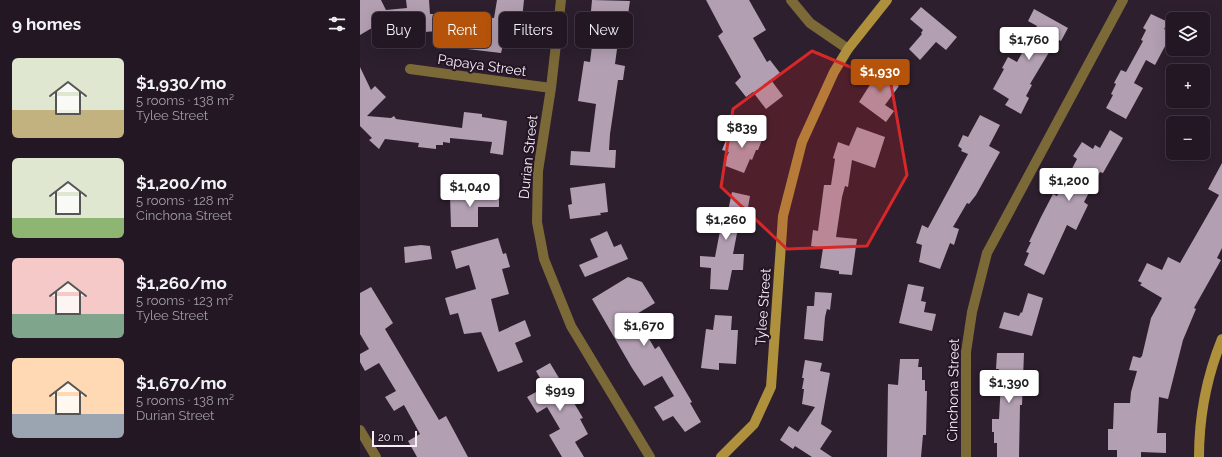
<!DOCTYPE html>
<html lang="en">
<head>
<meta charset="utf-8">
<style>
	:root { --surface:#221722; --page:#2e242f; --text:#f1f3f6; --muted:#a29fa5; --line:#3f3640; --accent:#b45309 }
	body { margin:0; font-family:Raleway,sans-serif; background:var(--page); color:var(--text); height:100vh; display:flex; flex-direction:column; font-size:15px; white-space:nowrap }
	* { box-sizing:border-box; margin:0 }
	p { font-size:13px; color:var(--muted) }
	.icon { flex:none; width:22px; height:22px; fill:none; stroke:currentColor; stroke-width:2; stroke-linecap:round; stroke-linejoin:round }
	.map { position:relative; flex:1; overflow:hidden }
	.sheet { display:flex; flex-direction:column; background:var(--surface); width:360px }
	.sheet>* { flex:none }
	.guide { position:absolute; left:12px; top:12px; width:380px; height:36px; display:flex; gap:8px }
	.buttons { position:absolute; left:806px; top:12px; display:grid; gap:8px }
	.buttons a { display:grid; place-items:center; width:44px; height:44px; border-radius:6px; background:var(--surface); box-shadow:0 4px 16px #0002,0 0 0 1px var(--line); font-size:20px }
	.scale { position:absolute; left:12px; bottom:10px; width:45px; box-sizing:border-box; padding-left:4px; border:2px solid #f8eef8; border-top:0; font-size:11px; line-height:14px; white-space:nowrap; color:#f8eef8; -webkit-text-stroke:3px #231524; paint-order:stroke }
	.price { position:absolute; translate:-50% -34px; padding:0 9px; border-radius:4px; background:#fff; color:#222; font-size:13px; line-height:26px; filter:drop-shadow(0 1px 2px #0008) }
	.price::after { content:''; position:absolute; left:50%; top:24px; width:12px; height:9px; margin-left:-6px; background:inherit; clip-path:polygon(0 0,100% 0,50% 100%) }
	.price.on { background:var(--accent); color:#fff }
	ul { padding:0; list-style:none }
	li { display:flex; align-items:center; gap:12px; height:100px; padding:0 12px }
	li span { display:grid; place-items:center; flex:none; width:112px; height:80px; border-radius:6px; color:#555 }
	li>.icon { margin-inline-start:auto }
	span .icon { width:48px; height:48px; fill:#fffc; stroke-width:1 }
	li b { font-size:17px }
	h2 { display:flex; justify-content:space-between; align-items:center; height:48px; padding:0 12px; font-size:17px }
	.chip { padding:0 14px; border-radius:6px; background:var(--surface); box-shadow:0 4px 16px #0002,0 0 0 1px var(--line); font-size:14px; line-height:36px }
	.chip.on { background:var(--accent); color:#fff }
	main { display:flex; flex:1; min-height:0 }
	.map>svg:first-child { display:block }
</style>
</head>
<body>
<main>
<section class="sheet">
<h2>9 homes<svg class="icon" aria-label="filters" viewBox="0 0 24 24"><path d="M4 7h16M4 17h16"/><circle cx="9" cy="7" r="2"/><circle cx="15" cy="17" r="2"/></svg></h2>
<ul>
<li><span style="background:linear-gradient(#dfe7d0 65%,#c2b280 0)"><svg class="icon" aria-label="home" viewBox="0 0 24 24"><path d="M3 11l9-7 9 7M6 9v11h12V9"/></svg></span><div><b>$1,930/mo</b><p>5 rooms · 138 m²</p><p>Tylee Street</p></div></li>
<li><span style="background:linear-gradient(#dfe7d0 75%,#8fb573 0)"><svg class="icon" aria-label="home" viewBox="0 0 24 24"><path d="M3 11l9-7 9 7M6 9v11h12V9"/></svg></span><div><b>$1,200/mo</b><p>5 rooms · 128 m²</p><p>Cinchona Street</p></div></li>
<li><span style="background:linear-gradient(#f6c9c9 70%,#7fa58c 0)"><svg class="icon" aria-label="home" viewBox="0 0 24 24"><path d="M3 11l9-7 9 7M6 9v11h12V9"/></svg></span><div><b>$1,260/mo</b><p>5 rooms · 123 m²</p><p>Tylee Street</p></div></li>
<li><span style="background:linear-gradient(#ffd9b3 70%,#9aa5b1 0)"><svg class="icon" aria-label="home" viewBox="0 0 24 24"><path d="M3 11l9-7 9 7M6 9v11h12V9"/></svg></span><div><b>$1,670/mo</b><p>5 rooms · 138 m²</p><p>Durian Street</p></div></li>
</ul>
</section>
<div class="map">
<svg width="862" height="457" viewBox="0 0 862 457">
	<rect width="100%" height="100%" fill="#2d1f2e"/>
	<path fill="#b29fb2" d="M0 0H21L26 10 47 8 46 0H69L70 14H77L78 31 50 33 49 24 25 38 17 25 0 35Z
		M137 0H164L160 39 145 37 141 53 107 49 111 22 124 24 125 17 134 18Z
		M232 0 270 1 265 35 259 34 255 64 265 66 263 80H258L250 134 249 150H256L255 168 210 165 211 151 230 152 236 104 218 101 224 61 230 62 232 46 238 47V43H245L249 14 231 11Z
		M346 0H389L406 30 393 38 407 62 410 60 420 73 411 80 423 96 406 109 393 92 386 97 375 83 381 77 358 36 363 32Z
		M561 7 597 37 586 50 576 42 560 60 549 49 562 34 561 33 563 30 550 19Z
		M674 9 708 28 701 41 699 40 693 50 691 49 670 84 672 85 666 96 669 98 661 114 645 105 649 99 633 89 644 69 642 68 648 57 657 62 677 26 668 21Z
		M791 14 808 22 804 29 812 33 795 65 786 60 774 83 783 88 766 119 746 108 753 95 751 94 756 84 754 83 761 70 766 72 783 41 781 40 786 30 783 28Z
		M521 63 535 74 531 80 539 86 525 105 534 111 526 122 499 102 513 80 510 78Z
		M0 67 11 90 15 86 26 97 7 116 31 118 34 116 36 119 102 128 104 112 122 114V117L147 121 143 155 130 153 132 142 90 138V143L83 142V145H76V149L58 147 59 143 25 139 19 149 9 140 12 138 0 126Z
		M620 115 640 125 629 146 640 152 616 195 609 204 607 203 593 227 599 229 594 245 590 243 580 269 559 262 562 245 556 243 562 225 568 228 608 154 601 151 602 149 598 146 603 135 608 137Z
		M497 127 525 137 515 168 492 160 488 187 485 186 482 197 476 237 497 239 492 275 479 274V271L460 268 463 248 451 246 453 230 458 231 464 185H471L475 159 473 158 478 142 489 146Z
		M388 128 404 135 398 150H396L392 160 390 159 384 173 363 165 369 152 362 150 369 133 375 135 376 132 385 135Z
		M750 130 763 138 743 173 740 172 724 202 728 205 716 230 707 225 684 275 664 265 669 253 666 252 671 242H669L681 217 693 194 697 196 703 186 717 159 713 156 722 142 733 149 735 145 740 148Z
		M862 163V248L857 258 861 260 834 308 836 309 823 340 808 399 799 397 797 433H806V453L781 452V457H757V450H748V429H753L754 403H770L771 392 777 371 769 370 773 356 780 358 782 356 791 318 802 298 780 285 782 283 778 281 787 263 802 270 808 257 820 263 859 195 848 189Z
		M245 183 248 212 240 213 241 215 210 219 208 205 212 204 210 188Z
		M372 192 390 196 384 230 378 228 373 254H384L383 270H372L368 290 350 289 351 268 340 267V256L355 257 360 231 347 229 350 208 368 211Z
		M92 193H139V207H118V227H91L90 196H92Z
		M247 231 254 247 261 244 268 259 225 277 219 265 238 257 230 239Z
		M138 238 143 254 146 253 150 267 142 269 149 294 131 299 139 332 165 320 171 336 155 343 163 362 138 372 121 332 104 334 98 313 90 315 85 298 116 289 109 265 96 269 91 251Z
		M61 245 70 246 72 259 45 263 44 247Z
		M268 277 282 282 295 303 275 315 295 349 299 346 332 402 330 403 341 422 325 432 313 416 303 421 294 407 314 396 302 376 284 386 272 368 232 299Z
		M548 284 564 287 561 301 566 302 564 312 576 314 572 331 539 323Z
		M11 287 33 323 25 329 79 420 86 416 108 457H57L48 441 60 434 44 405 34 411 25 397 36 391 19 363 5 371 0 362V354L9 349 0 334V293Z
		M455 292 472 293 470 310 467 309 465 317 463 341 444 339 447 306H454Z
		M668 293 683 298 672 336 639 328 644 312 659 316 661 312 662 313Z
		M355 315 372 316 371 330H378L376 364 359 363V370L341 368 346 329 353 330Z
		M637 353H664L662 405H660L659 457H637V443H634V432H632V419H639L641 381H638L639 369H636Z
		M540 359H559L558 367H562V380H565V391H567L566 435H563L561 457H527L528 384 538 385Z
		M445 360 462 363 460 371 470 373 461 424 472 431 460 449 472 457H452L435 446 433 449 420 440 429 426 438 432 455 407 442 404 444 389H442L444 378H442Z
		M190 363 223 418 220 419 228 434 215 442 224 457H202L189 435 200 429 187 407 177 413 167 397 185 387 176 371Z"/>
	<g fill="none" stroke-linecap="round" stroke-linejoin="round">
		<path stroke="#7c6938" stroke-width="10" d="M201 0 191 88 178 171 177 222 184 259 211 326 290 457
			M431 0 450 23 488 49
			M50 69 191 88
			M0 430 16 457
			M606 457V352L612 312 627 253 763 0"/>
		<path stroke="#ae903d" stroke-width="10" d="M361 457 394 424 411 387 423 216 442 142 474 72 488 49 527 0
			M839 457C839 417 847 376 862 339"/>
	</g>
	<path fill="#d62828" fill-opacity="0.2" stroke="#d62828" stroke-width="3" stroke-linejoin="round" d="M452 51 531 84 547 175 507 246 427 249 361 187 373 109Z"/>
	<g text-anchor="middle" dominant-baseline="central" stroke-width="4" stroke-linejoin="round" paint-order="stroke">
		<g font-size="14" fill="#f8eef8" stroke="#231524">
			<text transform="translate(122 65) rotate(8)">Papaya Street</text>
			<text transform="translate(168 157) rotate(-84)">Durian Street</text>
			<text transform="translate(403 307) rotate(-86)">Tylee Street</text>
			<text transform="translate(593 390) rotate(-89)">Cinchona Street</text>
		</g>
	</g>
</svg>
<div class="buttons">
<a><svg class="icon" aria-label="layers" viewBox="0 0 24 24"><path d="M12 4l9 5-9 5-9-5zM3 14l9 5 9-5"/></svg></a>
<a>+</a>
<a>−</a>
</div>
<div class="scale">20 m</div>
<b class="price" style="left:669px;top:61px">$1,760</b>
<b class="price on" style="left:520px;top:93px">$1,930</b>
<b class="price" style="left:382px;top:149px">$839</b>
<b class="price" style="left:709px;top:202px">$1,200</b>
<b class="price" style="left:110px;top:208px">$1,040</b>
<b class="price" style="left:366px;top:241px">$1,260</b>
<b class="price" style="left:284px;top:347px">$1,670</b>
<b class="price" style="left:649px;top:404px">$1,390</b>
<b class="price" style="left:200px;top:412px">$919</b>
<div class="guide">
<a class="chip">Buy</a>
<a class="chip on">Rent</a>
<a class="chip">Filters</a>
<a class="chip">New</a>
</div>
</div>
</main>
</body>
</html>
